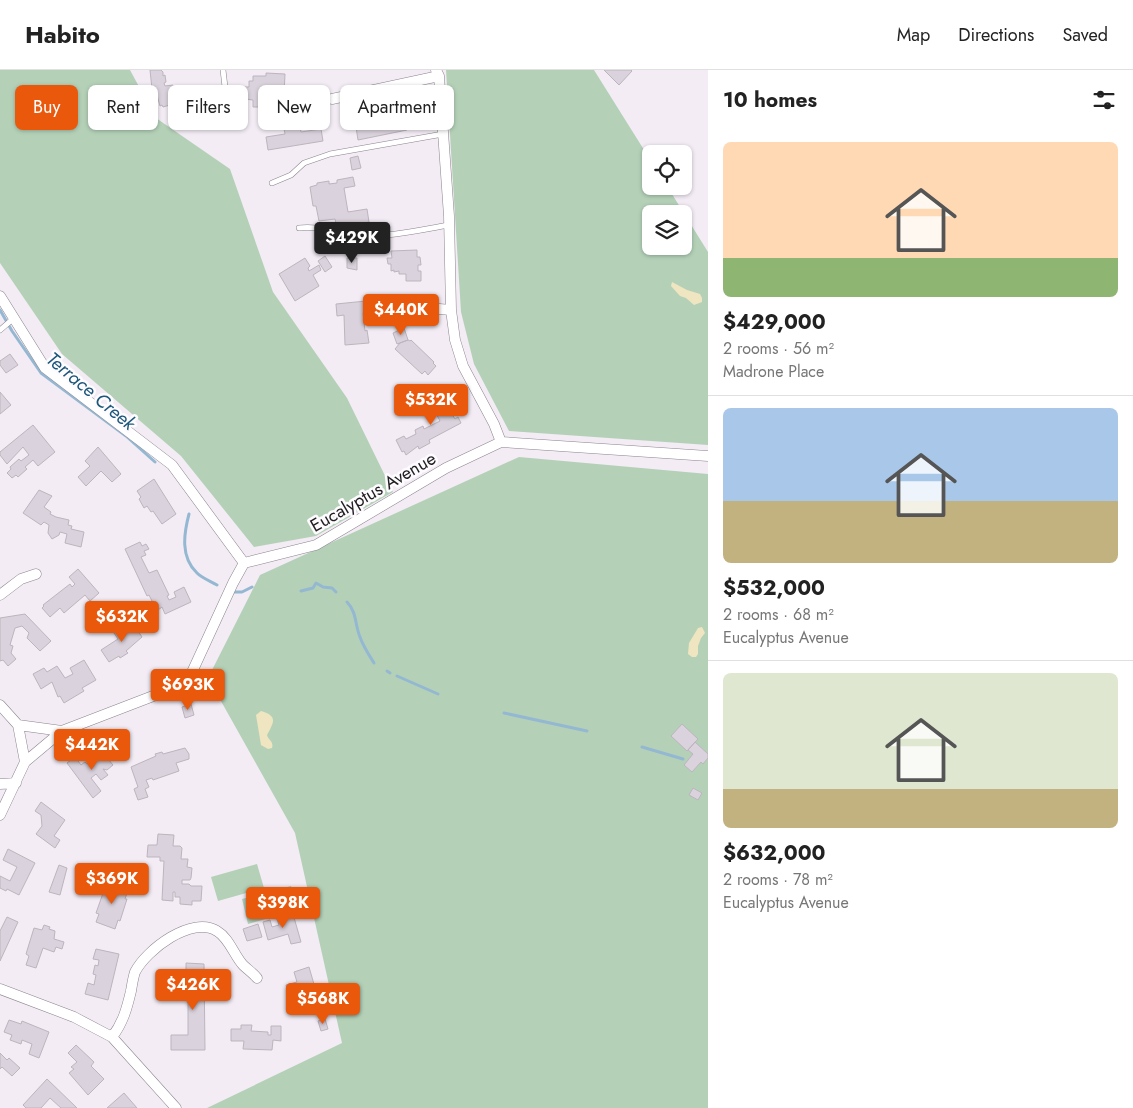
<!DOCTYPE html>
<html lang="en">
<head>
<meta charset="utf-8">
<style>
	:root { --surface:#fff; --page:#f6f6f6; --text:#222; --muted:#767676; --line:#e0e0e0; --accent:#ea580c }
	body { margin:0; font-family:Jost,sans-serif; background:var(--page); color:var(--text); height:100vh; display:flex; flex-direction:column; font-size:19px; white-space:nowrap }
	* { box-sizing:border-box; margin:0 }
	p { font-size:16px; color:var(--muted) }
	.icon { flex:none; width:28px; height:28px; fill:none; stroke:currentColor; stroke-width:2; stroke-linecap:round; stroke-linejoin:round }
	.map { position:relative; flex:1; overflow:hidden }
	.sheet { display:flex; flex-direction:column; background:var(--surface); width:425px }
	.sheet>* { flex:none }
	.hud { position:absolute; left:15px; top:15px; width:475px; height:45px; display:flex; gap:10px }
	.controls { position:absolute; left:642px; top:75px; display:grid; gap:10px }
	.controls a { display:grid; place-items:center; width:50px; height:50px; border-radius:8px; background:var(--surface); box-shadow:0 1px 4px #0004; font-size:25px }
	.price { position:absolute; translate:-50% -42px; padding:0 11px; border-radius:5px; background:var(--accent); color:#fff; font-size:16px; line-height:32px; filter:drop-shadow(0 1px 2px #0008) }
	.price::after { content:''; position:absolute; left:50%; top:30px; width:15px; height:11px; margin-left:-8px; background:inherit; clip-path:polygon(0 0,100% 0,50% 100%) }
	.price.current { background:#222; color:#fff }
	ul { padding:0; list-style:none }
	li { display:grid; align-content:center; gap:10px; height:265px; padding:0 15px }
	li+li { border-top:1px solid var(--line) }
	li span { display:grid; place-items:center; height:155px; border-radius:8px; color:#555 }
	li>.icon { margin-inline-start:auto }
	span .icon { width:90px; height:90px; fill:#fffc; stroke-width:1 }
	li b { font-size:21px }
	h2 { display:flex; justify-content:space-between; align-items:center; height:60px; padding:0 15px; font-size:21px }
	.chip { padding:0 18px; border-radius:8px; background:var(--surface); box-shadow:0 1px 4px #0004; font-size:18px; line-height:45px }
	.chip.current { background:var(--accent); color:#fff }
	header { display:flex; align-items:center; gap:30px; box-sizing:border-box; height:70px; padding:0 25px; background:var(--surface); border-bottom:1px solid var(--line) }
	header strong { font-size:24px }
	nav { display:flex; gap:28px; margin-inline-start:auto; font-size:18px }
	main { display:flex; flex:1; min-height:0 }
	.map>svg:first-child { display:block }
</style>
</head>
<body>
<header>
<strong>Habito</strong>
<nav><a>Map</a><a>Directions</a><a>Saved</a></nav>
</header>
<main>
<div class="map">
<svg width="708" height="1038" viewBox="0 0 708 1038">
	<rect width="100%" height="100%" fill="#f3ecf5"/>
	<path fill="#b4d1b8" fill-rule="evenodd" d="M0 0H130L156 48 230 99 273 222 347 328 393 422 316 466 254 477 181 386 62 284 0 193Z
		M446 0H594L651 91V116H667L708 182V375L509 361 474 294 461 242ZM651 144H684V176H651Z
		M519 387 708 404V1038H207L342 973 295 763 208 608 260 505Z
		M257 794 264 818 218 831 211 807Z
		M291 816 298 840 248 854 242 829Z"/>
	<path fill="#efe5c0" d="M672 212 687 220 700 224 702 228V232L694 235 686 228 680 226 671 216Z
		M702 557 705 563 701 568 698 576V584L696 587H692L688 584 689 573 698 558Z
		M261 641C278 646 274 652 267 665 268 670 274 671 272 678L268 679 261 675 256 645Z"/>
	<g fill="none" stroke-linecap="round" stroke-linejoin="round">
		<path stroke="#94b8d2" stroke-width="3" d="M0 240 12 261 41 303 126 366 155 392
			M189 444C184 463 180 487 197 503 202 508 210 511 217 515
			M301 521 313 518 316 513 323 517 332 518 336 522
			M233 522H242L252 517
			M347 532C357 542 355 556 360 567 363 576 369 585 374 593
			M387 601 390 603
			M397 606 438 624
			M504 643 587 661
			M642 677 683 689"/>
	</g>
	<path fill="#dad2dc" stroke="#bcb5be" d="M150 0H161L163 2V6L165 5 166 12 164 13 165 16 173 15 174 19 191 16 193 31 200 30 202 40 190 42 189 35 173 37V34L163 37 162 35 160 36 155 18 152 19Z
		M604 0H631L632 1 619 15Z
		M266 3 285 4 284 24 269 23V28L272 30V35L269 37H253V30L245 29V17H249V11H253V6H266Z
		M410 32 413 44 405 46 407 60 358 70 354 44Z
		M298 44 301 62 321 59 323 71 268 80 266 67 285 64 283 53H286L285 46Z
		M358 86 361 98 352 100 350 88Z
		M353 107 355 116 344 118 348 142 367 139 369 152 337 158 335 149 319 151 316 136H313L310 117 317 115V113L329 111V114L337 113V110Z
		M417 180V187H420L421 195H418V201H421V211H406V204H399V201L394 202V200L391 201V194H388L387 188H392L391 181Z
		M325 186 332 197 325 202 318 191Z
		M305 188 310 196 308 198 309 201 319 195 321 200 313 205 319 216 295 231 279 204Z
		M347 188H357V200L347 198Z
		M366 231 367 243H363L365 261 367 260 369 273 345 275 344 245 337 246 336 234Z
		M404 258 408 270 397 274 393 263Z
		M408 270 410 271 411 270 434 292 433 293 436 296 428 305 425 301 422 304 395 279 400 273Z
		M10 284 18 295 6 303 0 295V291Z
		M445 321 449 330 445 333 455 349 458 347 461 353 429 370 430 373 419 379 418 376 406 385 404 381 402 382 396 370 404 366 406 369 416 364 415 360 423 356 424 359 440 351 429 330Z
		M0 322 11 335 0 344Z
		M33 355 55 382 38 396 33 390 25 397 27 399 18 407 16 405 12 408 7 403 11 399 10 397 19 389 21 391 29 385 23 377 7 394 0 385V382Z
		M98 377 121 404 112 412 101 401 86 416 78 407 90 396 85 391Z
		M154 409 176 444 162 454 153 441 151 442 147 436 144 438 139 429 141 427 137 421Z
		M39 420 52 426 44 437 51 442 50 444 56 447 69 450 68 455 72 456 71 459 84 462 81 477 65 473 67 464 60 462 59 465 52 469 48 463 49 455 44 452 41 455 23 443Z
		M140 472 142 476 146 474 149 479 144 481 146 485 141 487 149 503 157 500 169 525 167 526 169 530 176 527 174 522 184 517 191 532 165 544 162 537 158 540 155 534 154 535 149 525 147 526 125 479Z
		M78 499 99 523 90 531 85 525 64 543 60 538 50 547 42 538 44 536 43 535 70 514 72 517 75 514 69 507Z
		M25 544 51 571 40 581 27 568 29 563 22 556 15 558 10 575 13 576 11 583 16 589 8 596 3 590 0 591V548Z
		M126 554 131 562 136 558 142 567 126 581 128 583 120 588 119 586 109 592 101 580 118 569 114 563Z
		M84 590 96 610 82 618 84 621 64 633 60 626 58 627 52 612 41 619 33 604 44 598 47 602 57 596 65 608 73 604 70 598Z
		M191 634 194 645 185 648 182 637Z
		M682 654 698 669 687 681 671 666Z
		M695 672 708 684V688L703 694 701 692 692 702 684 695 693 684 688 680Z
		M185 678 189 684V689L176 693 179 701 153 710 152 708 146 710 149 717 145 719 148 727 138 730 134 719 138 717 131 697 156 686 155 684 162 682 163 684Z
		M106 680 111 687 108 689 113 695 107 700 103 699 108 705 101 710 96 704 91 708 101 721 93 728 67 693 75 687 81 695 85 692 87 694Z
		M693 718 702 723 698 730 689 725Z
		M41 732 65 750 54 766 60 770 55 778 36 764 42 756 41 745 35 741Z
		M158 764 174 765 173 776H180L182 778 181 789H188L187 797 192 798 191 808 190 810H182V814H189L191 816H202L201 831H192V835L180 834V827H175V822H173V831L162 830 164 791H160V787H147L148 775H157Z
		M8 779 35 793 19 825 7 819 6 821 0 818V806L10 811 17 797 3 790Z
		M59 795 67 798 60 825 49 822Z
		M107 812 128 820 125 829H127L120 851 118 850 115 859 96 852 99 844 96 843Z
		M293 844 301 872 291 874 288 864 268 870 263 852 270 850 272 857 279 855 277 849Z
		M7 847 18 852 0 891V861Z
		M258 854 262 867 247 871 243 859Z
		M44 855 50 857 49 859 55 861 54 869 64 872 62 879 56 877 54 882 43 878 36 898 26 895 29 886 26 884 34 858 42 860Z
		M96 879 119 884 108 930 85 924 88 913 94 915 96 905 93 904 95 895 98 896 99 890 93 889Z
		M186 893 204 894 205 980H171V965H188V921H186Z
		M309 897 318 928 300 933H297L296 931 291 932 286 915 297 912 294 902Z
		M325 949 328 959 321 961 318 951Z
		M9 950 21 954 22 951 49 962 39 988 29 984 32 974 22 970 21 974 10 970 12 965 4 962Z
		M241 955H252L251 961 268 962V965H271V956H281V971L273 970 272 980 243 979 244 971H231V959H241Z
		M76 975 94 992 91 996 104 1009 88 1025 69 1003 74 999 71 997 77 992 68 983Z
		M0 983 7 990 9 988 20 998 12 1006 2 997 0 999Z
		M47 1009 77 1038H61L50 1028 41 1038H26L23 1035Z
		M124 1023 137 1038H107Z"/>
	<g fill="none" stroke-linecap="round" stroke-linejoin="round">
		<g stroke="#8b848d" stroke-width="6">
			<path id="service" d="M223 0 227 34
				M272 113 291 105 304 93 330 84 443 64
				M299 158C319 155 337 164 357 165 387 168 419 160 449 155
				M0 260 14 248"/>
		</g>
		<g stroke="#8b848d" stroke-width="11">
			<path id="minor" d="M436 0 439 6 449 146 451 240 455 270 463 296 494 354 501 372
				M332 29 439 6
				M0 226 45 298 172 395 244 493
				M393 235 451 240
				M0 525 21 509 36 504
				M0 635 18 655 25 692
				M18 655 62 661
				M0 714 16 713
				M0 745 25 692 62 661 187 613 233 513 244 493 316 475 446 398 501 372 708 386
				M0 919 74 947 112 967 176 1038
				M112 967C123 953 127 938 131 921 132 915 133 908 135 902 146 880 192 845 217 861 229 868 234 885 243 895 247 899 253 903 257 908"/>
		</g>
		<use href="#service" stroke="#fff" stroke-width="5"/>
		<use href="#minor" stroke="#fff" stroke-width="10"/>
	</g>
	<g text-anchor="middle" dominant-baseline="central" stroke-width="5" stroke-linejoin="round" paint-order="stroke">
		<g font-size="18" fill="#201d21" stroke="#fefbff">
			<text transform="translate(373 422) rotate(-30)">Eucalyptus Avenue</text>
		</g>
		<g font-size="19" font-style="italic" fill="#1c577a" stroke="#fefbff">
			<text transform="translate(91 321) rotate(40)">Terrace Creek</text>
		</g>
	</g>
</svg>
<div class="controls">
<a><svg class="icon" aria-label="locate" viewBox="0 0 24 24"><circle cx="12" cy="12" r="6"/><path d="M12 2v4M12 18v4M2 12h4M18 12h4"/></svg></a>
<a><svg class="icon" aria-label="layers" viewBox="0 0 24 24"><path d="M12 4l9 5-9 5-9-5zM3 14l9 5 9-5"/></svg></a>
</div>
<b class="price current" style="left:352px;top:194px">$429K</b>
<b class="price" style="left:401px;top:266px">$440K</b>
<b class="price" style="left:431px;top:356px">$532K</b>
<b class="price" style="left:122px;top:573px">$632K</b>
<b class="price" style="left:188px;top:641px">$693K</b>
<b class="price" style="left:92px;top:701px">$442K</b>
<b class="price" style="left:112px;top:835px">$369K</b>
<b class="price" style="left:283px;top:859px">$398K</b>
<b class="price" style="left:193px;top:941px">$426K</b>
<b class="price" style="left:323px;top:955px">$568K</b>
<div class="hud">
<a class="chip current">Buy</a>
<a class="chip">Rent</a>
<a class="chip">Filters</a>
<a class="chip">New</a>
<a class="chip">Apartment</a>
</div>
</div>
<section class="sheet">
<h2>10 homes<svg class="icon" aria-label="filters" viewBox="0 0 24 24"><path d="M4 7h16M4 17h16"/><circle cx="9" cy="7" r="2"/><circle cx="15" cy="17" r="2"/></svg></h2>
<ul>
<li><span style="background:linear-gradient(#ffd9b3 75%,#8fb573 0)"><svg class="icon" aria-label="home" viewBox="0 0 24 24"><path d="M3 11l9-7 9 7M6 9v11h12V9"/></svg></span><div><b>$429,000</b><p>2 rooms · 56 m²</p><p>Madrone Place</p></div></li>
<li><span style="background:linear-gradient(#a9c7e8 60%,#c2b280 0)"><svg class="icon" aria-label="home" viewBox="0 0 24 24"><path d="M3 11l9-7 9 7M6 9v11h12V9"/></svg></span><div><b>$532,000</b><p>2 rooms · 68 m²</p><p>Eucalyptus Avenue</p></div></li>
<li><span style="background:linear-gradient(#dfe7d0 75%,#c2b280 0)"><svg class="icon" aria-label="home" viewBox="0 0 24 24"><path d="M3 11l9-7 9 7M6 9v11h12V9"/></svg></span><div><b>$632,000</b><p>2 rooms · 78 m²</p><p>Eucalyptus Avenue</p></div></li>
</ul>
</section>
</main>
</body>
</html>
